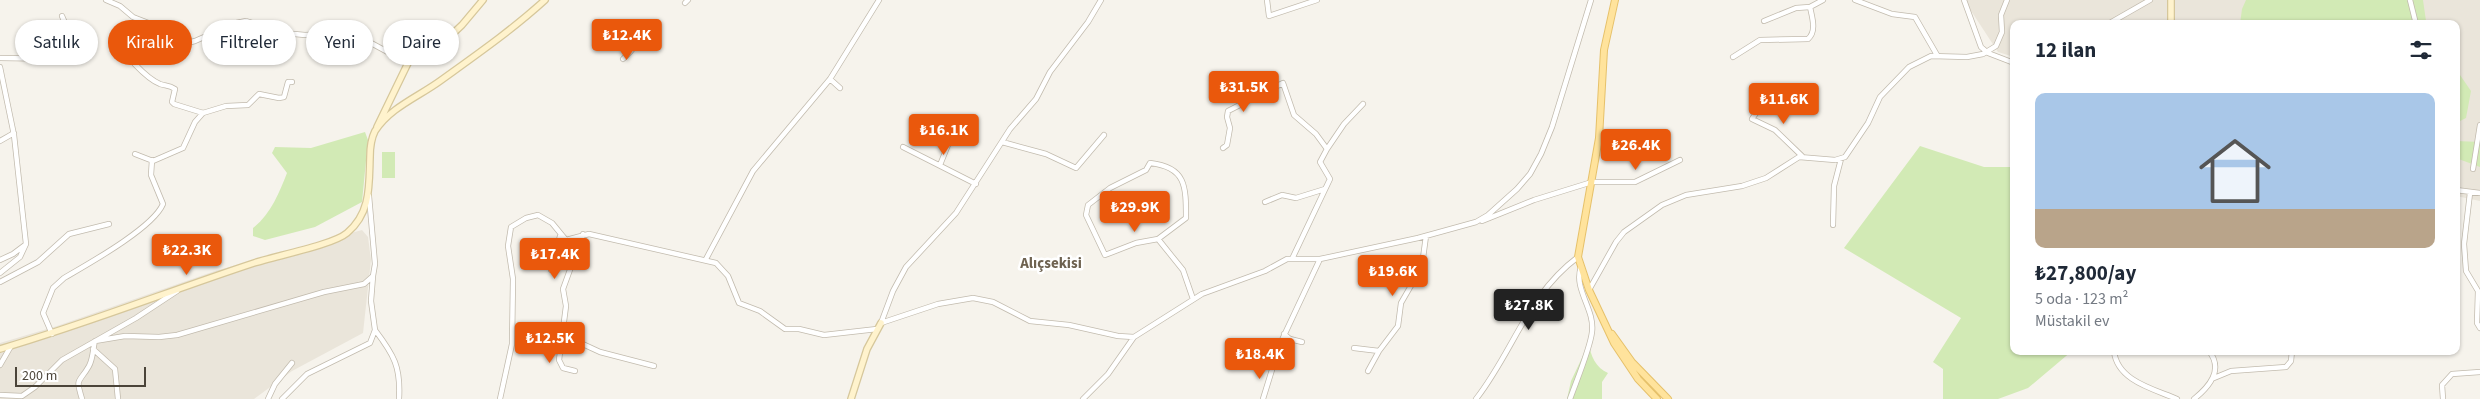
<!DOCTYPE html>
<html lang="tr">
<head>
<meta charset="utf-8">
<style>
	:root { --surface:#fff; --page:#f6f6f7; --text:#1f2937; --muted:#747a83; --line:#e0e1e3; --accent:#ea580c }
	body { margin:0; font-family:"Source Sans 3",sans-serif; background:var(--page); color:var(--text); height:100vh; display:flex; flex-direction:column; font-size:19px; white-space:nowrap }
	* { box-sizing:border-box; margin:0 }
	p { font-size:16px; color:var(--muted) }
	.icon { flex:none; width:28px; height:28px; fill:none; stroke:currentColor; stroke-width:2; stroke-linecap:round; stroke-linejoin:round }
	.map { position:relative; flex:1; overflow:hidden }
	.side { position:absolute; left:2010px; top:20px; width:450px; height:335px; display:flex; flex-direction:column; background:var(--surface); border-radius:10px; box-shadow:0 1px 4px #0004 }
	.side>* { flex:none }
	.top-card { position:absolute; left:15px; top:20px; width:475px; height:45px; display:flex; gap:10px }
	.scale { position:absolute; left:15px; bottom:12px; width:131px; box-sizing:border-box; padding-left:5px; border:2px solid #4b4439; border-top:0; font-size:14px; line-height:18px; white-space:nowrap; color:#4b4439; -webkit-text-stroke:4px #fff; paint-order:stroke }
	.price { position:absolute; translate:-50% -42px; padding:0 11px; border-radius:5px; background:var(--accent); color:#fff; font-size:16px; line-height:32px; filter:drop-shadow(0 1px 2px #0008) }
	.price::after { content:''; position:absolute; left:50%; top:30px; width:15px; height:11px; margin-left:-8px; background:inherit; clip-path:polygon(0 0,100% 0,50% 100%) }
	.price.active { background:#222; color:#fff }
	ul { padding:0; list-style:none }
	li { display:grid; align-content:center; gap:10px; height:265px; padding:0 25px }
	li+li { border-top:1px solid var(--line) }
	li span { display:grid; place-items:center; height:155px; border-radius:10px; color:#555 }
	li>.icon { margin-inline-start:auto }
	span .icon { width:90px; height:90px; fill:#fffc; stroke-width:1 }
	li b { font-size:21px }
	h2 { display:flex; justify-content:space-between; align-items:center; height:60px; padding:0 25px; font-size:21px }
	.tag { padding:0 18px; border-radius:22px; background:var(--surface); box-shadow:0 1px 4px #0004; font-size:18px; line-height:45px }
	.tag.active { background:var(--accent); color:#fff }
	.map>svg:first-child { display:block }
</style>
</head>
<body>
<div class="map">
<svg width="2480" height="399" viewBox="0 0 2480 399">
	<rect width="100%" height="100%" fill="#f6f3ec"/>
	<path fill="#eae5da" d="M1964 0H2480V201L2456 196V24H2014V57L1998 52Z
		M362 230 368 237 371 260 363 333 292 371 254 399H0V343L57 326 215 271Z"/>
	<path fill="#d2eab5" d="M2246 0H2423L2426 21 2436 24H2240L2242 9Z
		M2460 75 2471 91 2466 118 2456 123V76Z
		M365 132 368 140 362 202 315 227 265 240 253 236V228C271 214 279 193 287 173L272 153 275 147 311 148Z
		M2456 141 2480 142V167L2456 158Z
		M1920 146 1984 167H2014V351H2072L2028 388 1998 399H1943V369L1933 362 1961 318 1844 248Z
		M382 152H395V178H382Z
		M2456 213 2460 252 2457 281 2456 280Z
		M1589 343C1590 355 1596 368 1608 373L1602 382V399H1567L1571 381Z"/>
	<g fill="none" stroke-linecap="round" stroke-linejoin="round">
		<g stroke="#c2bbae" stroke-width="6">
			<path id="street" d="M106 0 120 6 133 17 164 29 178 40 187 43 195 41 236 23 246 21 284 33 305 35 344 33 360 37 408 63
				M1267 0 1269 16 1317 0
				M1855 0 1892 14 1915 17 1937 55
				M1964 0 1981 47 1988 53 2014 63
				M2410 0 2416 24
				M685 3 688 0
				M1764 21 1796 8 1810 7
				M2108 24 2150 0
				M115 40C124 53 145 78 160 84 166 86 169 85 175 89L172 102 174 104 203 113 226 106 248 105 259 94 279 98 284 97 288 82H292
				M618 41 630 52 636 45
				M1733 57 1760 40 1808 39C1817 31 1812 17 1810 7L1823 0
				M0 58 62 59 68 30 62 16
				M623 59 630 52
				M0 67 14 135 26 244 20 257 0 273
				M830 79 840 88
				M1767 97 1752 119 1775 130 1802 156
				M0 141 14 133
				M1002 142 1046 154 1076 168 1104 135
				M903 147 976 184
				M1223 148 1227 145 1230 128 1227 117 1228 111 1283 83 1294 115 1316 134 1327 149 1320 162 1330 179 1292 259
				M1327 149 1344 124 1363 104
				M135 154 153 161 183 148 195 122 203 113
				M1150 163C1186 167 1186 186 1186 218L1158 239 1136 243 1105 255 1086 215 1088 205 1110 188 1146 170Z
				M940 165 950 140
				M2473 169 2480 125
				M2456 190 2480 193
				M2470 193 2464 244 2466 271 2478 291 2477 323 2480 328
				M1265 202 1282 195 1296 198 1325 189
				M1482 221 1534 200 1592 182H1635L1680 160
				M1833 225 1834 186 1841 159
				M1158 239 1183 270 1193 299
				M706 259 753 171 830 79 879 0
				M0 260 13 254 25 245
				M551 270 560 236
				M0 282 38 262 69 234 109 224
				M1589 290 1616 242 1624 232 1662 205 1686 195 1742 186 1766 178 1799 157 1835 160 1845 157 1868 123 1880 97 1909 67 1931 56 1967 57 1983 54 1996 46 2002 32 2001 15 2007 0
				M881 323 938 304 973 298 993 302 1030 321 1069 325 1118 336 1134 337 1202 294 1265 271 1287 259H1320L1418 238 1476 222 1488 215 1517 189 1530 174 1541 154 1552 127 1591 0
				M881 323 893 291 906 267 956 213 1010 129 1036 99 1050 72 1088 22 1101 0
				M375 330C394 355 401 367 399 399
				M52 334 43 313 53 288 64 278C88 264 153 228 163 204L151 175 152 160
				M561 334 600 352 654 366
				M1284 334 1290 339 1302 342
				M1354 348 1379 351 1398 326 1401 303 1416 277 1423 258 1426 236
				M93 349 115 369 118 399
				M2114 351C2117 381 2154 389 2177 399
				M0 365 11 346
				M575 371 563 368 559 360 566 306 563 289 583 234
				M1368 371 1379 351
				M2214 378 2231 371 2286 367 2291 361 2292 351
				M0 395 22 396 35 387 62 360 136 318 177 291
				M82 399C75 376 79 384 89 366 93 359 93 348 95 341L125 336 159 337 177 335 324 292 364 284 373 276 375 264 369 196
				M268 399 275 384 292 363
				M282 399 307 374 370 343 375 330 371 301 373 276
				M500 399 512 344 513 279 508 246 511 227 526 218 538 215 552 223 566 240 589 234 716 263 728 276 739 303 760 311 785 329H799L824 335 877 329
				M1083 399 1108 374 1134 337
				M1263 399 1275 360 1273 359 1320 259
				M1476 399C1513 352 1527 295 1578 257
				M1570 399C1576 382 1590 349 1592 332 1595 309 1573 289 1581 267
				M2194 399C2209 387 2224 370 2209 351
				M2443 399 2442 385 2452 374 2480 372"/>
		</g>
		<g stroke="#d6c79b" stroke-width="8">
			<path id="secondary" d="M2171 0V24
				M377 127 408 63 418 54 445 41 462 25 483 0
				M0 349C86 324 169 291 254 263 275 256 333 245 347 233 371 213 369 186 370 157 370 149 371 139 375 131 391 107 418 97 440 81 476 55 512 30 545 0
				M851 399 867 349 881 323"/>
		</g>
		<g stroke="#e6c16a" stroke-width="8">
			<path id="primary" d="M1615 0 1604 50 1599 138 1578 257 1589 290 1614 343 1638 379 1657 399
				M1612 334 1632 362 1668 399"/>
		</g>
		<use href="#street" stroke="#fff" stroke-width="4.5"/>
		<use href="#secondary" stroke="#fff3cd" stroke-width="5.5"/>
		<use href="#primary" stroke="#ffe39c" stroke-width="6"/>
	</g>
	<g text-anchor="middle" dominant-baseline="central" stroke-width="5" stroke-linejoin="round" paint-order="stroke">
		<g font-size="15" font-weight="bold" fill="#6e6250" stroke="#fff">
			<text x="1051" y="263">Alıçsekisi</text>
		</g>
	</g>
</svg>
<div class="scale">200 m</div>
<b class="price" style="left:627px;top:61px">₺12.4K</b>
<b class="price" style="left:1244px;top:113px">₺31.5K</b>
<b class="price" style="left:1784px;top:125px">₺11.6K</b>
<b class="price" style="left:944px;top:156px">₺16.1K</b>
<b class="price" style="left:1636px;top:171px">₺26.4K</b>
<b class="price" style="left:1135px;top:233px">₺29.9K</b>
<b class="price" style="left:187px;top:276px">₺22.3K</b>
<b class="price" style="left:555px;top:280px">₺17.4K</b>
<b class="price" style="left:1393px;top:297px">₺19.6K</b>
<b class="price active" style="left:1529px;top:331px">₺27.8K</b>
<b class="price" style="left:550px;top:364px">₺12.5K</b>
<b class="price" style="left:1260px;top:380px">₺18.4K</b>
<div class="top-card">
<a class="tag">Satılık</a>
<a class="tag active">Kiralık</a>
<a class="tag">Filtreler</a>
<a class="tag">Yeni</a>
<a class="tag">Daire</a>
</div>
<section class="side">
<h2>12 ilan<svg class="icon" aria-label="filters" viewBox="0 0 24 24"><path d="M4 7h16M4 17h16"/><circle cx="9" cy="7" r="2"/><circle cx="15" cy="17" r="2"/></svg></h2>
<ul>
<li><span style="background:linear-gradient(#a9c7e8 75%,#b9a48a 0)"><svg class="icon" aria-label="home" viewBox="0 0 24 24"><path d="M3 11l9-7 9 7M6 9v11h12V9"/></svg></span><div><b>₺27,800/ay</b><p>5 oda · 123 m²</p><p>Müstakil ev</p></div></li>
</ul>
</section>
</div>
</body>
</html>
